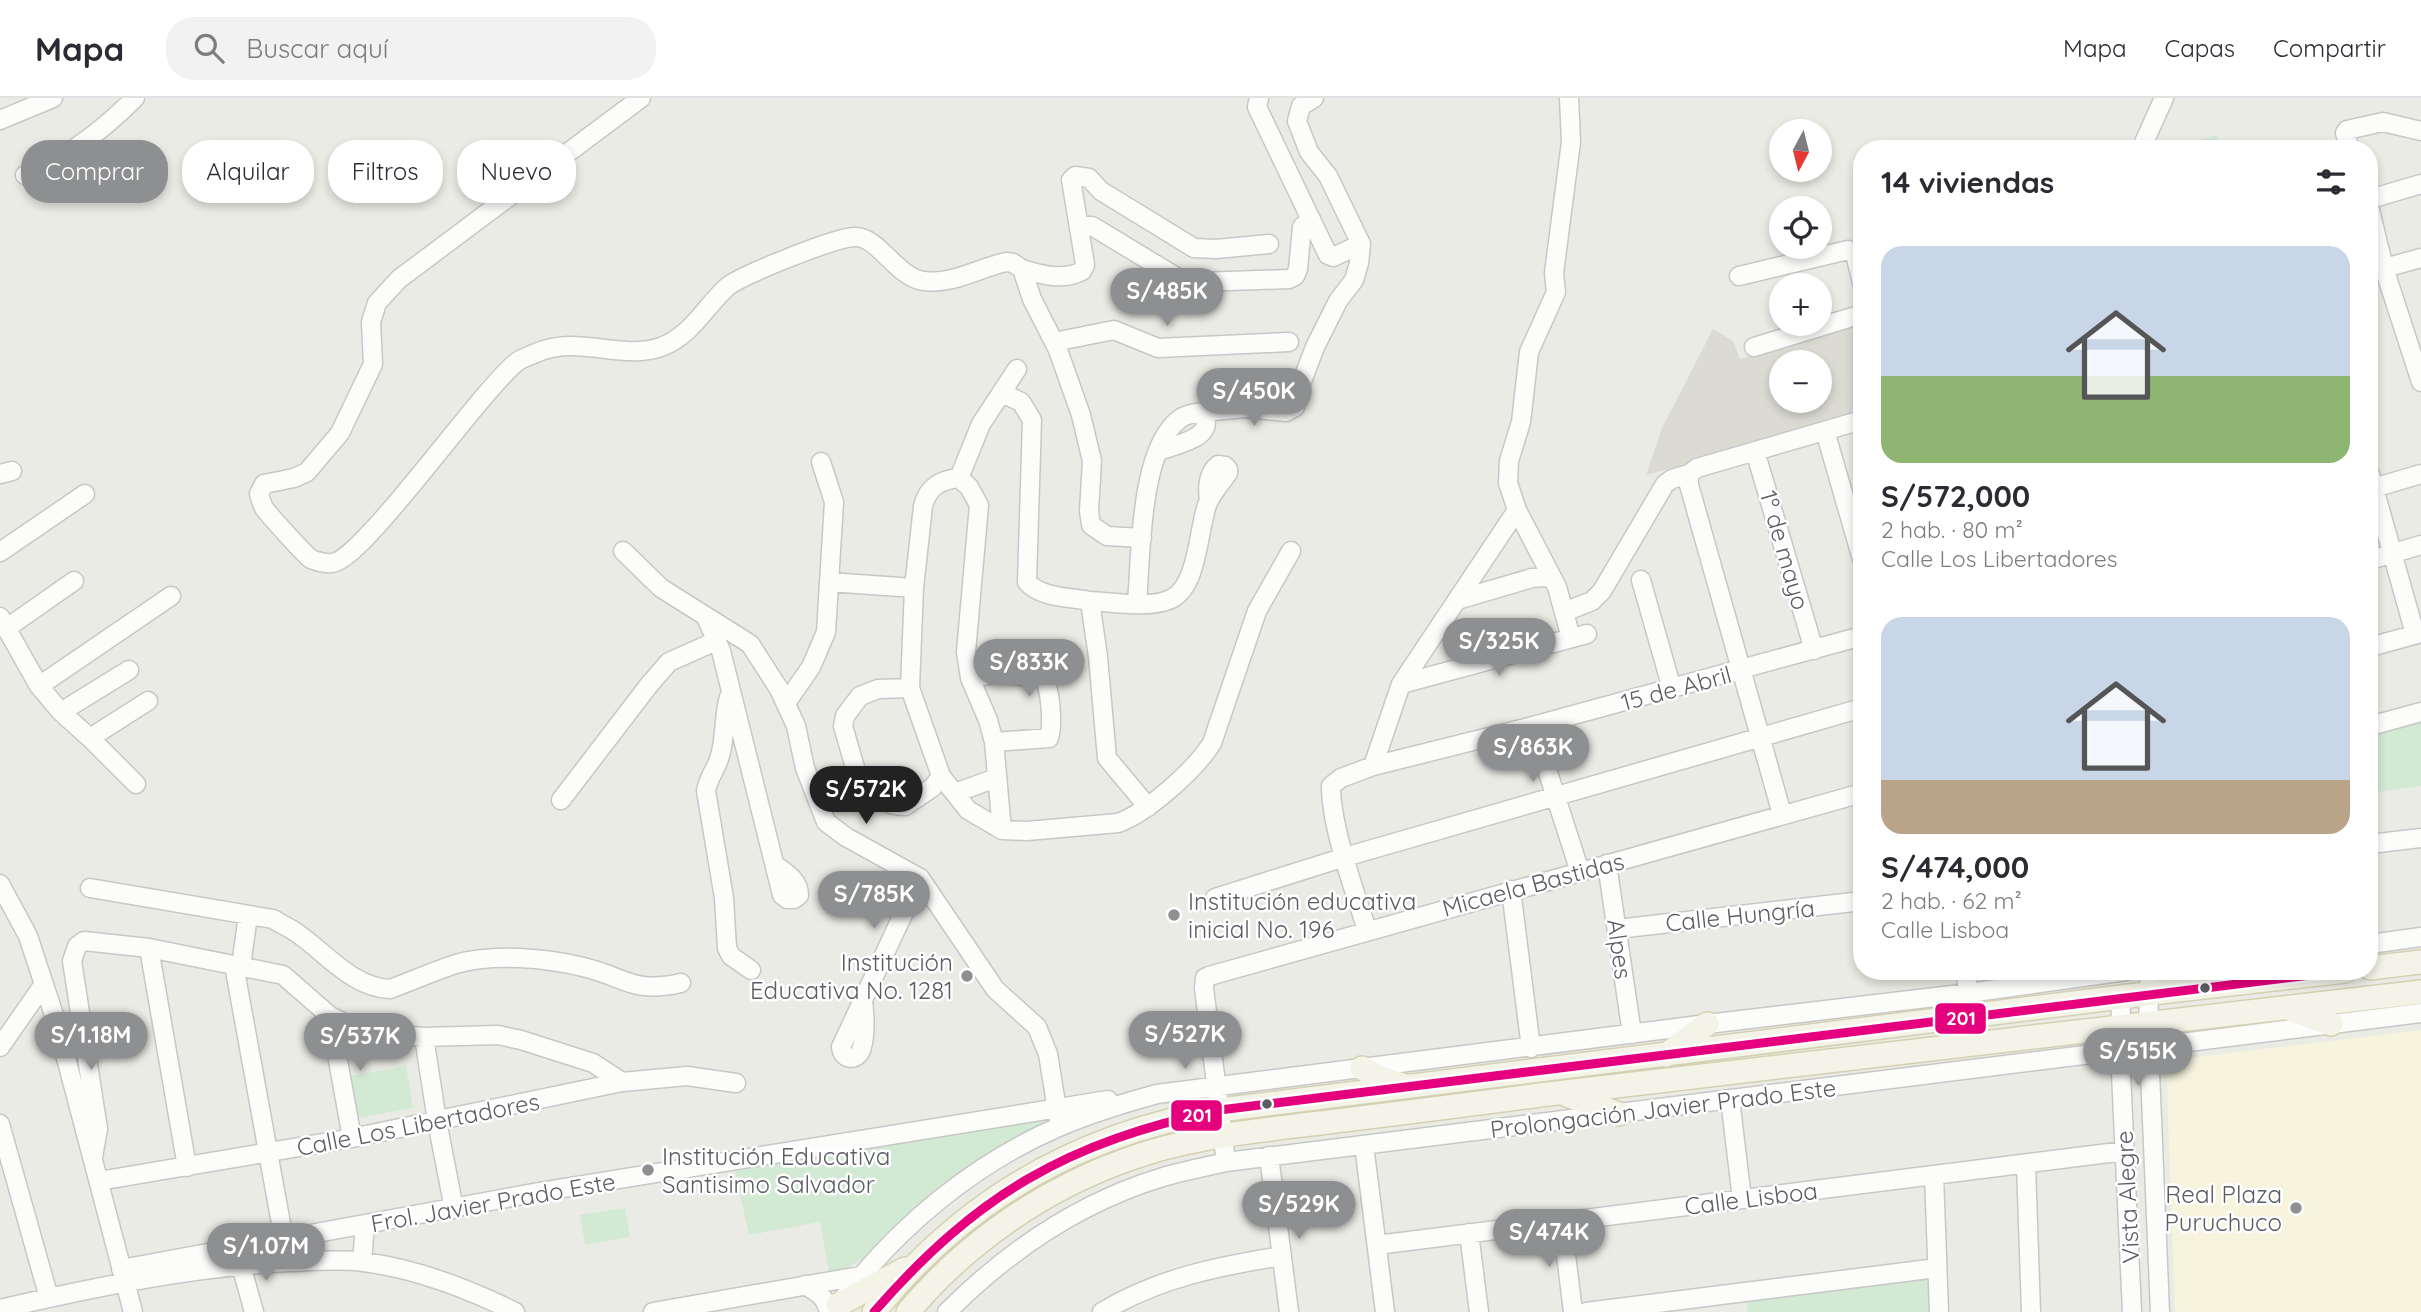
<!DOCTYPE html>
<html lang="es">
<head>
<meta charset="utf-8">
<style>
	:root { --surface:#fff; --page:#f2f2f3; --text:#2b2b33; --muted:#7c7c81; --line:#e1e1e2; --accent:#8d8f91 }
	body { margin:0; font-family:Quicksand,sans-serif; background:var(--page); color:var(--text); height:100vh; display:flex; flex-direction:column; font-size:26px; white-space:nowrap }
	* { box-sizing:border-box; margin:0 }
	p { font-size:23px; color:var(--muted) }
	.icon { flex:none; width:38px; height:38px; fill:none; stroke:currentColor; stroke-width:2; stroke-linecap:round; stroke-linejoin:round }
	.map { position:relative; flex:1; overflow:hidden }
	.panel { position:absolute; left:1853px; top:42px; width:525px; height:840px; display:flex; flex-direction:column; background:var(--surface); border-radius:28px; box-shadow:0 4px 10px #0003 }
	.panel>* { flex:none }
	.banner { position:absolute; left:21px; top:42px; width:665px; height:63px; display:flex; gap:14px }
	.needle { width:46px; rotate:187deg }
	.controls { position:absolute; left:1769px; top:21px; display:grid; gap:14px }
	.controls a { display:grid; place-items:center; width:63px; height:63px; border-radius:50%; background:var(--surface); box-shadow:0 4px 10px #0003; font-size:35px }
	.price { position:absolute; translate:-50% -60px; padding:0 16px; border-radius:24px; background:var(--accent); color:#fff; font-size:23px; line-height:46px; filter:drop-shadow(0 2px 4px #0008) }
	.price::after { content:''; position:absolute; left:50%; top:42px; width:21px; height:16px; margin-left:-10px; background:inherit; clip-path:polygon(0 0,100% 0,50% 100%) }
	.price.on { background:#222; color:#fff }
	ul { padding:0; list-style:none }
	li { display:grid; align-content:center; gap:14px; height:371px; padding:0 28px }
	li span { display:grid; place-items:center; height:217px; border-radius:21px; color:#555 }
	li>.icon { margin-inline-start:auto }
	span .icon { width:126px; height:126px; fill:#fffc; stroke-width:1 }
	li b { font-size:30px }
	h2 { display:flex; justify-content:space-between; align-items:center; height:84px; padding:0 28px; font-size:30px }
	.chip { padding:0 24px; border-radius:28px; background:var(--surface); box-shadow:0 4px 10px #0003; font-size:24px; line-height:63px }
	.chip.on { background:var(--accent); color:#fff }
	header { display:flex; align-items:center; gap:42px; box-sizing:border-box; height:98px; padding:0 35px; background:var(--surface); border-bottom:2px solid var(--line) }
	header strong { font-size:33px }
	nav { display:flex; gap:38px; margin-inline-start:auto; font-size:24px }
	.search { width:490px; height:63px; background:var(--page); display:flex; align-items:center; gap:18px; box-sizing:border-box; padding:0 24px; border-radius:28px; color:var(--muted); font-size:26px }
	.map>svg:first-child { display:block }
</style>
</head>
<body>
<header>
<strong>Mapa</strong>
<div class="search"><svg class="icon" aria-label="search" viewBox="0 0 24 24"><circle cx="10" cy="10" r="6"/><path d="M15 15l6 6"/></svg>Buscar aquí</div>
<nav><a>Mapa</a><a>Capas</a><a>Compartir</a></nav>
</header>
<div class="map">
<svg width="2421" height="1214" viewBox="0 0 2421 1214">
	<rect width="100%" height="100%" fill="#ebebe5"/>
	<path fill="#f6f4dd" d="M2421 932V1214H2175L2168 1022 2167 982 2170 962Z"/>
	<path fill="#dcdbd3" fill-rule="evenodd" d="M1852 229 1862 266V318L1646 377 1662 330 1713 231 1733 243 1740 261ZM1782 264H1820V303H1782Z"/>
	<path fill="#d2e9d3" d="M2217 37 2221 51H2170V50Z
		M2421 622V688L2370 695V636Z
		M406 968 413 1010 358 1020 350 978Z
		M1040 1021 1045 1023V1029C1006 1054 965 1076 927 1103 891 1128 876 1166 829 1175L820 1124 749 1137 735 1073Z
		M625 1110 630 1139 585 1147 580 1117Z
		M1931 1181 1932 1214H1748L1746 1204Z"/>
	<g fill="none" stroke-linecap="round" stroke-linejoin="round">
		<g stroke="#c7c7c7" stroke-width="21">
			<path id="minor" d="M641 0 399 181 377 205 371 224 373 266 340 335 307 374 294 380 264 386 259 396C260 400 262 406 264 410 269 417 305 457 311 461 315 463 327 466 332 465 362 463 480 293 517 264 522 260 530 258 536 255 578 236 620 263 661 249 691 238 705 209 727 189 742 177 836 139 855 139 878 138 897 180 924 183 953 187 978 170 1006 164L1013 165 1022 171 1032 201 1058 252 1081 317 1092 363 1089 413 1091 427 1107 438 1142 440
				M1259 0 1257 9 1328 157 1333 159 1361 146
				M1569 0 1571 44 1554 175 1556 194 1529 254 1521 324 1509 363 1508 385 1517 412 1557 489 1571 540
				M0 22 53 0
				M2141 51 2164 0
				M2350 51 2345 35 2347 32 2383 24 2421 33
				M25 77C67 60 103 32 135 0
				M2370 101 2421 86
				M2370 112 2384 170 2421 284
				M1079 131 1085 128H1092L1178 180 1200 184 1289 181 1295 178 1298 171 1302 129 1311 121
				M1022 171C1042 177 1063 183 1082 173L1085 167 1084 160 1071 82 1075 78 1089 80 1101 93 1194 150 1216 151 1269 146
				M2370 174 2421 160
				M1739 178 1848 152 1855 156 1862 185
				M1054 244 1114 232 1158 250 1289 244
				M1754 249 1862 216
				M1017 271 981 326 959 380C940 382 928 389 923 408L914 490 910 590 941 678 968 712 1002 732 1027 733 1118 725C1147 715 1196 671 1212 645L1257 513 1291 453
				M1002 295 1021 304 1032 322 1027 484C1041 500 1070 499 1090 503L1098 559 1107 660 1148 709
				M1202 314 1246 310 1286 314 1295 309 1299 291 1315 249 1338 203 1354 182 1359 165 1361 146 1328 78 1309 54 1297 23 1301 8 1314 0
				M1825 333 1862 461
				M1755 353 1814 552
				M0 376 12 373
				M1689 376V387L1782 716
				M2370 376 2415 536
				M959 380 969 389 979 407 966 554 970 580 988 622 994 644 1002 732
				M2370 391 2421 376
				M623 453 661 490 750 546 779 591 796 628 805 670 826 724 846 739 920 780 995 891 1037 929 1048 956 1058 1018
				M0 454 85 396
				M2370 462 2421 447
				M1641 482 1672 591
				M829 484 914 490
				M1457 502 1532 480 1544 479 1552 481
				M1090 503C1111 504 1151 511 1171 501 1198 488 1198 433 1207 407 1211 396 1221 385 1228 375V371L1225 368 1218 367C1208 375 1207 390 1209 402
				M1137 505C1141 459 1139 349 1181 320 1187 316 1195 315 1202 314 1219 340 1176 346 1159 353
				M1564 514 1592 503 1602 493 1665 386 1672 381 1689 376 1697 370 1862 322
				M0 519 39 588 61 614 90 640 148 603
				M706 519 721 553 782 797 787 801H794L799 797C799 782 786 775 775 767
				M7 530 74 483
				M2370 549 2421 535
				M970 580 994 576 1042 579C1051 588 1053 626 1049 640L994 644
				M1401 586 1587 536
				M39 588 171 498
				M910 590 878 591 860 598 845 618 843 628 858 680C868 696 886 708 905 708L933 689 941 678
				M729 599C723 619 726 642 719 661 715 673 708 680 706 693L724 800 727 850 731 858 751 872
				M786 605 811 569 826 534 834 404 821 364
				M61 614 129 572
				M1533 628 1580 774
				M2370 628 2421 614
				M90 640 136 686
				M1373 668 1401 586 1517 412
				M955 695 996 680
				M561 702 649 587 669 564 716 543
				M2370 746 2421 740
				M1607 766 1632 936
				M0 786 28 838 57 926 133 1214
				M90 790 273 821C281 826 290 830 297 835 326 855 353 890 390 891 412 883 434 873 456 866 492 855 547 860 583 869 626 879 632 896 681 885
				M1511 792 1531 950
				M1215 800 1345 759 1862 610
				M1617 831 1862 803
				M1367 832C1354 791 1331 729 1331 688L1341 680 1373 668 1533 628 1862 538
				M2370 846 2421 839
				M149 850 187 1069
				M234 867 284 1142
				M241 868 248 817
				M1965 873 1969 895
				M2150 873 2148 926 2160 1214
				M2121 900 2120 953 2132 1214
				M863 903C865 919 866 934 862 949 859 963 843 964 841 949L920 780
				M330 918 352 1040
				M424 939 437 1023 454 1111
				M0 949 44 886
				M1730 1001 1742 1101
				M0 1026 49 1200
				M1364 1047 1385 1214
				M1269 1058 1289 1214
				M93 1059 98 1031 72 863 77 848 84 843 149 850 283 877 330 918 358 932 382 936 424 939 498 937 521 942 593 965 622 984
				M1226 1064 1204 890 1205 880 1209 878 1862 695
				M2026 1066 2031 1214
				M1934 1077 1939 1214
				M99 1083 352 1040 622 984 687 978 736 985
				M1562 1124 1573 1214
				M1469 1135 1479 1214
				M1377 1147 2125 1053
				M362 1164 365 1127
				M241 1167 254 1214
				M121 1171 539 1094 1108 1002
				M805 1187C817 1194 826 1199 829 1214
				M842 1202C899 1128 974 1065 1061 1028 1092 1015 1124 1005 1157 996L1707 926 1969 895 2126 873
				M0 1211C95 1189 192 1169 289 1164 314 1163 339 1161 364 1164 417 1171 467 1190 515 1214
				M653 1214 860 1178
				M947 1214C1008 1153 1080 1104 1163 1079 1183 1073 1205 1069 1226 1064L2421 915
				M1102 1214C1158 1180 1219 1168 1282 1158
				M1586 1214 1937 1170"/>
		</g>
		<g stroke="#d4d1b2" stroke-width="26">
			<path id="major" d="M2370 870 2421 864
				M2293 912 2331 926
				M1666 957 1707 926
				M1362 970 1380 980 1405 988
				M1567 997 1619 1016
				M838 1207 905 1171
				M874 1214C963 1102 1079 1036 1220 1012L2169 893 2345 873
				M908 1214C965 1146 1042 1092 1126 1062 1188 1039 1255 1033 1320 1025 1393 1016 1467 1007 1540 997 1834 961 2127 929 2421 894"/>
		</g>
		<use href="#minor" stroke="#fcfcfb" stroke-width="18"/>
		<use href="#major" stroke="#f3f3e7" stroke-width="23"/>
		<g stroke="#fff" stroke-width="14">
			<path id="bus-1" d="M874 1214C977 1096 1067 1044 1220 1012L2343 873"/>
		</g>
		<use href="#bus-1" stroke="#e5007d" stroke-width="9"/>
	</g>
	<g fill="#8d8f91" stroke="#fff" stroke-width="2.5">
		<circle cx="1174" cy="817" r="7"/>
		<circle cx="967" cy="878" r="7"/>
		<circle cx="648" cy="1072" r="7"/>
		<circle cx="2296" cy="1110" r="7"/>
	</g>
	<g fill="#5b5d64" stroke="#fff" stroke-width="2.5">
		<circle cx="2205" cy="890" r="6"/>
		<circle cx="1267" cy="1006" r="6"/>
	</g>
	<g text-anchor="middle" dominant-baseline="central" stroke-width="5" stroke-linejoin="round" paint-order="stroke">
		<g font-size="24" fill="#5b5d64" stroke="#fff">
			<text transform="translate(1785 452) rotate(74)">1º de mayo</text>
			<text transform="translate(1676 590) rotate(-15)">15 de Abril</text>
			<text transform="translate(1533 786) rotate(-15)">Micaela Bastidas</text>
			<text transform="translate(1740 817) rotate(-6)">Calle Hungría</text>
			<text transform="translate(1620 851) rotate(82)">Alpes</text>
			<text transform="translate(1663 1010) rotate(-7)">Prolongación Javier Prado Este</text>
			<text transform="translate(418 1026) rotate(-11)">Calle Los Libertadores</text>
			<text transform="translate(2127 1099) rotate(-93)">Vista Alegre</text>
			<text transform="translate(1751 1100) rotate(-7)">Calle Lisboa</text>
			<text transform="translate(493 1104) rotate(-10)">Frol. Javier Prado Este</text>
		</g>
		<g font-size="24" fill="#5b5d64" stroke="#fff" text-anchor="start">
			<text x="1188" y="803">Institución educativa<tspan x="1188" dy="28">inicial No. 196</tspan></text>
			<text x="953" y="864" text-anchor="end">Institución<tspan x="953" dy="28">Educativa No. 1281</tspan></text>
			<text x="662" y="1058">Institución Educativa<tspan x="662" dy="28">Santisimo Salvador</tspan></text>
			<text x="2282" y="1096" text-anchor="end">Real Plaza<tspan x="2282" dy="28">Puruchuco</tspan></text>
		</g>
	</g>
	<g stroke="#fff" stroke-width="2.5">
		<rect x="1934" y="904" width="53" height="33" rx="7" fill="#e5007d"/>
		<rect x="1170" y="1001" width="53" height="33" rx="7" fill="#e5007d"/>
	</g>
	<g font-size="19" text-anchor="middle" font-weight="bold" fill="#fff">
		<text x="1961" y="927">201</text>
		<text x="1197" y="1024">201</text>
	</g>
</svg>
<div class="controls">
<a><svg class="needle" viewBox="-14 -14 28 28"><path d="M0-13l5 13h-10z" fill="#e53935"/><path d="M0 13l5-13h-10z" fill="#7c7c81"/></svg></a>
<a><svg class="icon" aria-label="locate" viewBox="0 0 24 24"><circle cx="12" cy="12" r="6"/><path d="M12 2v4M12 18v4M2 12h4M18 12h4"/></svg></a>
<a>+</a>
<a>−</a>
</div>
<b class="price" style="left:1167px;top:230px">S/485K</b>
<b class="price" style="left:1254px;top:330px">S/450K</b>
<b class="price" style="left:1499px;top:580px">S/325K</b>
<b class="price" style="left:1029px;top:601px">S/833K</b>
<b class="price" style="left:1533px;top:686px">S/863K</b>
<b class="price on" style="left:866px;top:728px">S/572K</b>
<b class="price" style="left:874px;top:833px">S/785K</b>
<b class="price" style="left:1185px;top:973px">S/527K</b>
<b class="price" style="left:91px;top:974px">S/1.18M</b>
<b class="price" style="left:360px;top:975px">S/537K</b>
<b class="price" style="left:2138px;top:990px">S/515K</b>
<b class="price" style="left:1299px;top:1143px">S/529K</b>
<b class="price" style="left:1549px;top:1171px">S/474K</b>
<b class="price" style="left:266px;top:1185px">S/1.07M</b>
<div class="banner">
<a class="chip on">Comprar</a>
<a class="chip">Alquilar</a>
<a class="chip">Filtros</a>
<a class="chip">Nuevo</a>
</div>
<section class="panel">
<h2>14 viviendas<svg class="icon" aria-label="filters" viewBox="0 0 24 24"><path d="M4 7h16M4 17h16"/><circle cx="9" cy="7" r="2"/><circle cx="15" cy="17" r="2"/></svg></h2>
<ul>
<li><span style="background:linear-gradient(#c9d6e8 60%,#8fb573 0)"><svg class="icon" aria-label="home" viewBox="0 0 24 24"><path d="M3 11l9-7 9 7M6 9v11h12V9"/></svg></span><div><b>S/572,000</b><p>2 hab. · 80 m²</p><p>Calle Los Libertadores</p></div></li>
<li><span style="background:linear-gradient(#c9d6e8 75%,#b9a48a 0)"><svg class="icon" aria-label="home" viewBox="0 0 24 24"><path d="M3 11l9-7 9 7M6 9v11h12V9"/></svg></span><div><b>S/474,000</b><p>2 hab. · 62 m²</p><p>Calle Lisboa</p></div></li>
</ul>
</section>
</div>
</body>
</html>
